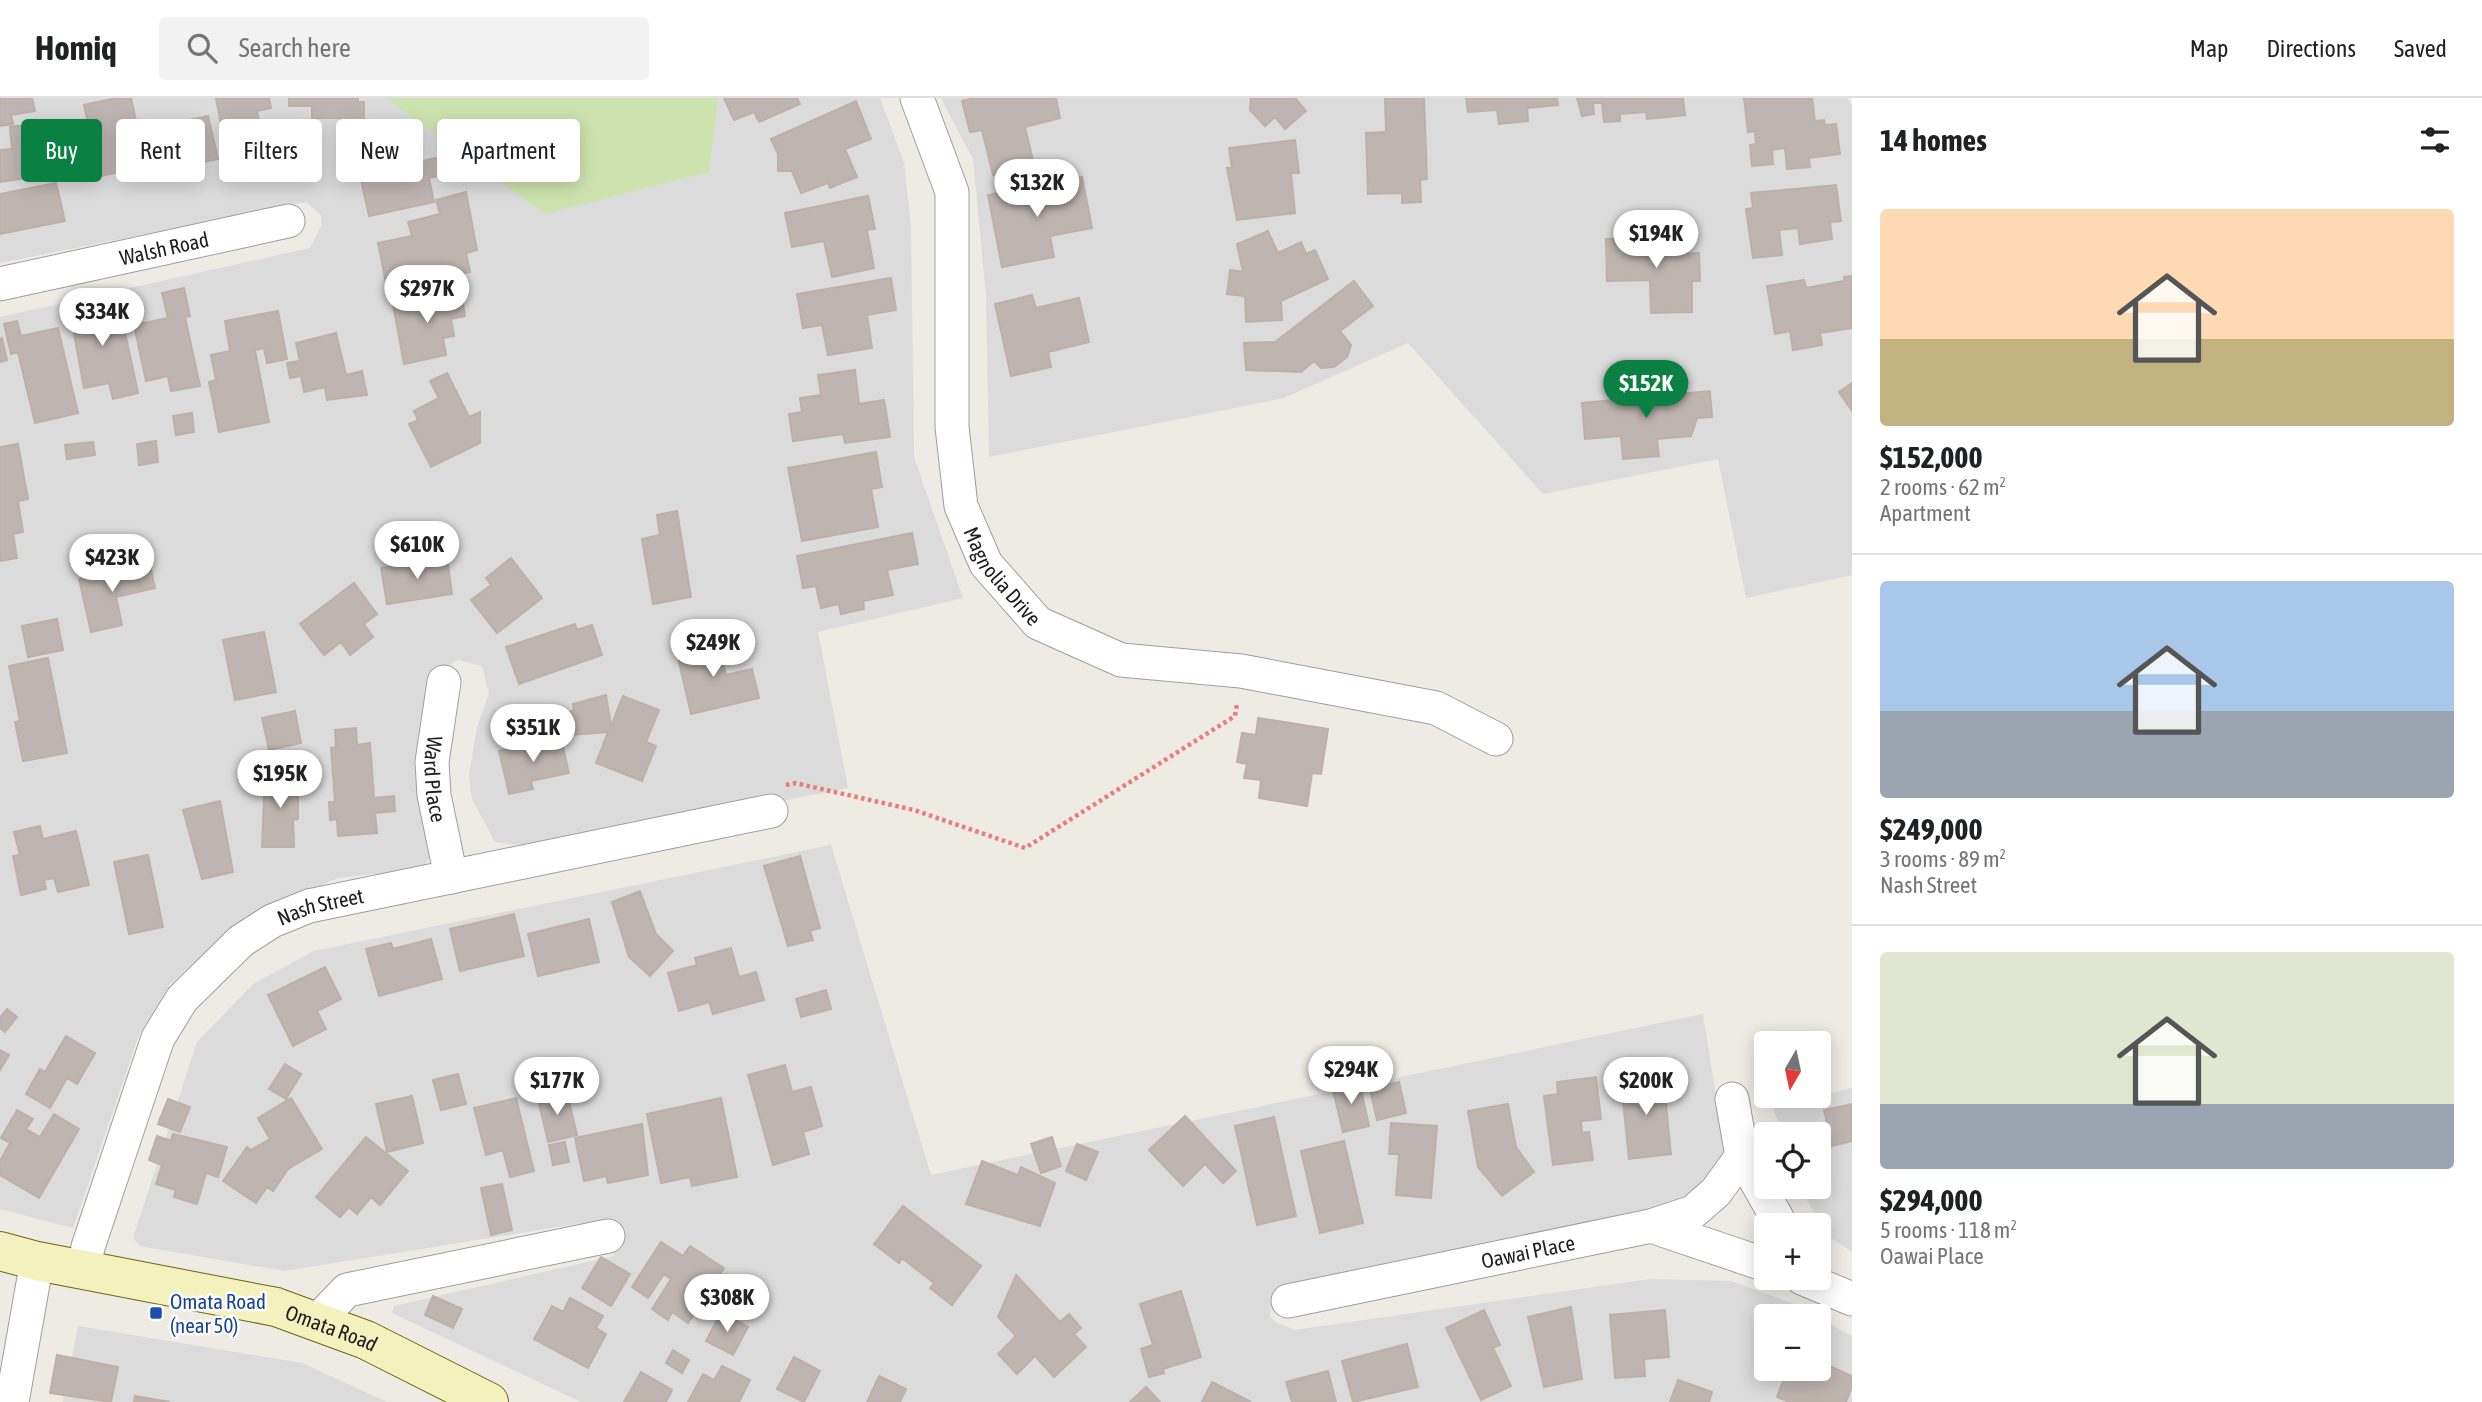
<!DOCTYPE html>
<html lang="en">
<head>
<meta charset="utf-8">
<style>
	:root { --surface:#fff; --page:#f2f2f2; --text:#202124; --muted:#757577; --line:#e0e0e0; --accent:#0b8043 }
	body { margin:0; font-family:"Asap Condensed",sans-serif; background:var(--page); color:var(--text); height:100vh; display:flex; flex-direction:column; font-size:26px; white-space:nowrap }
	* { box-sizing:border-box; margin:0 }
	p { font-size:23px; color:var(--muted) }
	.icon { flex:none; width:38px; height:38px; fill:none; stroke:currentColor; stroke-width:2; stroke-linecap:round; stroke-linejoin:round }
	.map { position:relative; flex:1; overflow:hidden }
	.drawer { display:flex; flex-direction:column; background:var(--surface); width:630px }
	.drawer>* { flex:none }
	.top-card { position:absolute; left:21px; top:21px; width:665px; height:63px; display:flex; gap:14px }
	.needle { width:46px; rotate:189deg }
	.fabs { position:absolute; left:1754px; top:933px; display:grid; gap:14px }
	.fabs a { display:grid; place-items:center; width:77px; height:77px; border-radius:7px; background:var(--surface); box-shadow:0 4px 18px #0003; font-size:35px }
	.price { position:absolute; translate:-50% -60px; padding:0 16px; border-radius:24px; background:#fff; color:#222; font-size:23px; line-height:46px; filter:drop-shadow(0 2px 4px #0008) }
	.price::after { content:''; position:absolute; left:50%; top:42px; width:21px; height:16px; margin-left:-10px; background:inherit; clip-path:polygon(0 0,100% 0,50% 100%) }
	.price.on { background:var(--accent); color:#fff }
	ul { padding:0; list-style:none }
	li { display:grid; align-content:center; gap:14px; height:371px; padding:0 28px }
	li+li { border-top:2px solid var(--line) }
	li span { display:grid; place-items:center; height:217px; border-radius:7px; color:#555 }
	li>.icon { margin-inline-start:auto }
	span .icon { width:126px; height:126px; fill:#fffc; stroke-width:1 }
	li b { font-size:30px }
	h2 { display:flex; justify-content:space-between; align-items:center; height:84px; padding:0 28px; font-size:30px }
	.pill { padding:0 24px; border-radius:7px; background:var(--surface); box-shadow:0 4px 18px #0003; font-size:24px; line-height:63px }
	.pill.on { background:var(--accent); color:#fff }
	header { display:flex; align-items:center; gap:42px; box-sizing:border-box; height:98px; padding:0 35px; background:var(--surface); border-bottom:2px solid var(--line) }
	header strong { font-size:33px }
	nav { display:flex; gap:38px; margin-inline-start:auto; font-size:24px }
	.search { width:490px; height:63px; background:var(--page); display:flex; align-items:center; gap:18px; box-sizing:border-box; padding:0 24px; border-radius:7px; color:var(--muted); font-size:26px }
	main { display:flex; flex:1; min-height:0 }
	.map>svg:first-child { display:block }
</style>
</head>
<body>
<header>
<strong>Homiq</strong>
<div class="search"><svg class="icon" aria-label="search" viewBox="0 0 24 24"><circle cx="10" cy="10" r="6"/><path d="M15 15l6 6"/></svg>Search here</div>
<nav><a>Map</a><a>Directions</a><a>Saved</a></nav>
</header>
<main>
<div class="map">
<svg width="1852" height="1304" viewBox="0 0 1852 1304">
	<rect width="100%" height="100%" fill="#eeeae4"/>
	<path fill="#dbdbdb" d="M0 0H880L904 65 911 128 914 359 963 500 818 534 848 690 542 750 495 744 472 701 469 677 477 629 489 596 482 568 458 562 440 572 435 749 423 770 338 780 244 820 170 886 139 937 73 1130 0 1111V219L310 150 322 126 321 117 306 104 0 165Z
		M941 0H1848L1852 9V477L1746 500 1718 361 1543 396 1408 245 1284 300 989 359 986 197 973 61Z
		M831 747 931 1077 1703 916 1730 1088 1716 1114 1295 1184 1273 1193 1270 1219 1277 1225 1295 1232 1650 1181 1731 1183 1791 1205 1815 1218H1766V1270H1818V1220L1852 1238V1304H581L392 1215 394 1208 614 1158V1120L284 1173 140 1148 133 1140 197 944 253 886 314 853Z
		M1852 990V1154L1829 1139 1799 1089 1818 1088V1036H1782L1773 1009Z
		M78 1228 302 1265 387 1304H63Z"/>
	<path fill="#cde3af" d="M386 0H718L709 74 545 116Z"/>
	<path fill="#beb5b1" stroke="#beb0a8" stroke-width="2" d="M0 0H32L35 13 11 17 13 26 0 28Z
		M116 0H131L144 59 128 63 130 72 100 78 84 7Z
		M216 0H269L271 10 257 13 265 56 228 63Z
		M289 0H358V4H364V20L377 45 347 57 338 35 345 33 340 20H312V8H289Z
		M724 0H797L800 6 759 24 754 14 734 22Z
		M974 0H1056L1060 20 1025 29 1034 67 993 77 982 32 970 34 962 3Z
		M1251 0H1295L1306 13 1285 31 1275 19 1265 28 1250 12Z
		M1385 0H1424L1427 81 1420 82 1421 104 1402 105V95L1368 96 1366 35 1386 34Z
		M1466 0H1557L1558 7 1527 10 1528 23 1499 26 1497 12 1468 14Z
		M1577 0H1683L1685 17 1647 21 1646 14 1620 16V23L1604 24 1602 5H1593L1594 16 1582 18Z
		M1744 0H1812L1815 23 1824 22 1825 27 1836 26 1840 56 1809 60 1810 69 1787 71 1785 50 1772 52 1773 66 1752 68 1750 47 1756 46 1755 33 1748 34Z
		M856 3 871 41 845 51 857 79 830 90 828 85 801 95 792 73H778V56L771 41Z
		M208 18 218 61 172 71 162 28Z
		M45 25 48 77 0 84V52L12 51 10 29Z
		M1295 42 1299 75H1291L1295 115 1237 122 1227 70H1232L1229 50Z
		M440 59 443 77 429 80 434 104 369 118 360 77Z
		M1082 79 1092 130 1050 138 1054 159 1002 169 988 97Z
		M56 85 65 123 0 136V96Z
		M1836 87 1841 123 1830 124 1832 141 1800 146 1798 130 1779 132 1782 157 1753 160 1746 111 1753 110 1751 95Z
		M466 94 477 152 466 155 470 174 387 190 378 145 412 138 408 124 440 116 436 102Z
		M868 98 875 131 867 132 874 170 832 179 824 143 792 149 785 115Z
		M1268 133 1278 155 1301 144 1306 156 1315 152 1328 181 1281 203 1282 222 1246 224 1245 198 1227 196 1230 172 1243 174 1237 146Z
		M1677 139 1678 156 1699 155 1700 183H1692V214L1651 215 1650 182 1607 183 1606 141Z
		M1852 178V230L1820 235 1822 247 1793 252 1790 233 1775 236 1767 188 1804 182 1806 190 1844 183V179Z
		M891 180 896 212 867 217 872 250 828 257 822 227 803 230 797 196Z
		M1354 183 1373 208 1340 233 1351 247 1347 259 1334 269 1321 270 1314 263 1301 274 1246 272 1244 245 1275 244Z
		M184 190 190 218 185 219 200 288 171 293 168 278 146 283 134 227 168 220 162 195Z
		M461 193 465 218 451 221 454 238 443 240 446 257 404 266 393 206Z
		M98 197 104 224 122 220 138 295 113 301 109 285 84 290 68 203Z
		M1032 197 1036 210 1079 200 1089 244 1048 254 1051 269 1011 278 995 206Z
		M278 213 287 261 267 265 264 250 255 252 269 324 219 334 209 284 216 282 211 257 230 253 225 223Z
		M17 223 21 238 58 230 78 315 35 325 18 254 11 256 4 226Z
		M336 235 346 277 362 273 367 297 327 302 325 289 304 294 301 278 290 280 287 265 300 263 296 245Z
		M2 240 7 262 0 264V241Z
		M855 272 859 306 884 302 890 339 845 345 843 336 793 343 789 316 802 314 800 300 821 297 818 277Z
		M447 275 469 319 480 314V345L431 369 409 326 418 322 414 313 439 300 430 283Z
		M1852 285V313L1839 294Z
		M1710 293 1712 319 1697 320 1691 338 1657 341 1659 358 1623 361 1621 338 1585 341 1582 305Z
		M192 315 194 334 176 337 173 318Z
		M156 343 158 364 139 367 137 346Z
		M93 344 95 357 67 361 65 347Z
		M18 346 28 401 18 403 23 434 13 436 17 460 0 463V349Z
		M876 354 882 389 871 391 878 429 802 443 788 370Z
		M677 413 691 499 653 506 642 441 660 437 657 417Z
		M912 435 918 466 887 472 893 497 863 503 864 511 841 516 839 506 821 510 816 488 803 490 797 458Z
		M447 459 452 496 387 506 381 470Z
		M511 460 542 500 497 535 471 502 491 487 486 480Z
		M150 467 155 490 116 499 122 527 91 534 79 481Z
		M354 485 377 516 364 526 373 539 350 557 341 544 324 557 300 526Z
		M57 521 63 552 28 559 22 528Z
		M575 526 577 532 592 527 602 557 519 586 506 549Z
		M264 534 276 594 235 602 223 542Z
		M718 541 726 577 752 571 759 600 691 616 676 551Z
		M48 560 67 655 23 663 15 624 20 623 9 568Z
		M606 597 611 628 623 598 659 612 646 644 656 648 642 683 596 665 608 634 558 638 554 616 574 613 573 606Z
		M295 613 301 645 269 652 262 620Z
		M1258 620 1328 631 1321 676 1312 675 1307 708 1259 700 1261 682 1244 680 1247 666 1237 664 1242 635 1256 637Z
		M356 630 357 647 370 645 374 700 394 698 395 713 375 715 377 735 338 738 337 721 330 722 329 704H335L331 650 336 649 335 632Z
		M558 640 561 641 569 675 531 683 533 691 509 696 499 653Z
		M265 676H298V721L293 722 294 749H262Z
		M220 703 233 774 202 781 183 712Z
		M40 728 43 741 76 733 89 787 58 794 54 780 44 782 46 791 21 797 13 758 20 757 14 734Z
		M148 757 163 829 129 836 114 764Z
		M800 758 820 830 810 833 813 842 788 848 764 768Z
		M640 793 656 836 673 853 650 878 629 859 612 804Z
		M514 816 524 858 460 873 450 831Z
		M589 821 599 864 538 878 528 836Z
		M431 841 442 881 379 898 366 851 391 845 393 851Z
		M731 850 739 879 756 874 764 902 713 916 709 904 679 913 668 875 697 867 695 860Z
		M325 869 341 901 317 913 326 931 293 948 268 897Z
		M826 892 831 911 801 919 796 901Z
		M7 911 17 919 5 934 0 930V920Z
		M66 938 95 955 77 986 67 980 50 1010 26 996 40 971 45 974Z
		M0 952 9 957 0 972Z
		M285 966 301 976 286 1001 269 991Z
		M785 967 792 994 811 989 822 1028 803 1034 809 1056 773 1067 748 977Z
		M458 976 466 1006 441 1012 433 982Z
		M1663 977 1671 1056 1629 1061 1621 982Z
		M1596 979 1601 1021 1581 1023 1582 1035 1589 1034 1593 1062 1553 1067 1544 998 1558 996 1557 984Z
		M1359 982 1369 1028 1343 1034 1332 988Z
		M1399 984 1406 1015 1377 1022 1370 991Z
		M567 994 577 1037 548 1044 538 1000Z
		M412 998 423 1045 387 1054 376 1006Z
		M291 1000 322 1051 288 1071 273 1093 267 1089 256 1105 223 1083 247 1049 251 1052 270 1041 258 1020Z
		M516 1000 534 1073 510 1079 503 1052 486 1057 474 1010Z
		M721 1000 737 1079 692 1088 690 1079 661 1085 647 1016Z
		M168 1001 190 1009 180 1034 158 1026Z
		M1508 1006 1516 1049 1534 1074 1502 1098 1478 1069 1468 1013Z
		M1852 1006V1043L1832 1048 1824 1012Z
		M17 1012 33 1021 26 1031 40 1039 54 1016 79 1031 39 1100 0 1077V1063L10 1045 1 1040Z
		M1185 1018 1236 1073 1223 1085 1205 1066 1183 1088 1149 1052Z
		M1274 1019 1296 1118 1257 1127 1235 1028Z
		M1391 1025 1437 1028 1431 1100 1396 1097 1399 1056H1389Z
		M642 1026 648 1077 608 1085 606 1078 584 1083 575 1040Z
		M173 1036 227 1049 218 1079 206 1075 197 1106 174 1099 176 1092 156 1086 162 1067 149 1062 157 1038 171 1043Z
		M366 1039 408 1073 380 1107 371 1099 357 1116 349 1109 340 1119 316 1099Z
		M1052 1039 1061 1068 1041 1075 1031 1046Z
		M1344 1043 1363 1125 1320 1135 1301 1053Z
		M565 1044 569 1064 553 1067 549 1047Z
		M1077 1046 1098 1054 1086 1082 1066 1073Z
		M982 1063 1018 1077 1021 1069 1055 1085 1040 1128 966 1106Z
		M502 1086 512 1132 491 1137 481 1090Z
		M903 1108 981 1168 952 1207 930 1190 934 1185 902 1160 899 1165 874 1146Z
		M661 1144 683 1158 690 1148 724 1170 688 1225 672 1214 668 1222 652 1211 671 1181 664 1176 648 1200 632 1189Z
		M601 1159 630 1176 611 1208 582 1190Z
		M1016 1177 1060 1224 1069 1216 1081 1230 1074 1236 1086 1249 1054 1279 1035 1258 1017 1276 998 1256 1016 1238 998 1219Z
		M1181 1193 1201 1259 1163 1271 1164 1275 1149 1279 1141 1251 1153 1247 1140 1206Z
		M433 1198 462 1211 453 1230 425 1217Z
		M570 1200 603 1218 596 1230 606 1236 588 1270 534 1241 552 1208 563 1214Z
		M1571 1209 1582 1281 1544 1289 1528 1219Z
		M1484 1212 1500 1247 1493 1250 1511 1288 1481 1302 1446 1230Z
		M1665 1212 1669 1259 1644 1261 1645 1278 1615 1280 1610 1217Z
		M721 1214 748 1229 733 1257 706 1243Z
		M1407 1246 1418 1289 1353 1304 1342 1263Z
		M673 1252 689 1262 682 1275 666 1265Z
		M57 1257 118 1269 111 1304 50 1295Z
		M794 1259 820 1273 804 1304 777 1291Z
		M722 1268 750 1282 739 1304H688L703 1276 714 1282Z
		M1829 1268 1852 1278V1288L1846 1304H1789L1777 1299 1788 1270H1802L1825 1280Z
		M1328 1273 1336 1304H1292L1286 1284Z
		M641 1274 672 1292 666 1304H624Z
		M879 1278 906 1291 900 1304H867Z
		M1678 1282 1712 1294 1709 1304H1670Z
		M1212 1284 1251 1304H1202Z
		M1146 1289 1160 1304H1130Z
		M135 1298 170 1304H134Z"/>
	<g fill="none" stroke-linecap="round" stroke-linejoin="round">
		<g stroke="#9e9e9e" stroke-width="35">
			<g id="minor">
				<path id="s1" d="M917 0 952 94V329L961 408 986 466 1038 525 1121 562 1241 573 1436 610 1496 641"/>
				<path id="s2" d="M0 186 288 123"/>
				<path id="s3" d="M444 584 432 664 434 697 451 779"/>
				<path d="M1732 1001 1742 1058 1781 1127"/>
				<path d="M1651 1128 1693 1114 1716 1094 1742 1058"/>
				<path id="s4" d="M84 1172 88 1149 158 940 182 901 241 843 272 823 309 808 771 713"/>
				<path d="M1802 1180 1852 1201"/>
				<path id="s5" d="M1288 1203 1651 1128 1766 1167"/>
				<path d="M317 1223 347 1192 608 1138"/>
				<path d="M12 1304 37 1163"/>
			</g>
		</g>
		<g stroke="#676910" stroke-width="40">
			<g id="secondary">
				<path id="s6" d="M0 1153 37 1163 276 1209 366 1242 489 1304"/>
			</g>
		</g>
		<path stroke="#ec7a77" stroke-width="4.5" stroke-dasharray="3.5 3.5" stroke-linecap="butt" d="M786 687 795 685 914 712 1025 750 1235 618 1237 605"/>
		<use href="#minor" stroke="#fff" stroke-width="33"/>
		<use href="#secondary" stroke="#f3f1bd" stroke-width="38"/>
	</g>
	<rect fill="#1a4fb4" stroke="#fff" stroke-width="2.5" x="149" y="1208" width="14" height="14" rx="3.5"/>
	<g text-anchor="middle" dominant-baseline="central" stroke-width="5" stroke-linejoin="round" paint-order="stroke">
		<g font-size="21" fill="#1d1d1d" stroke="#fff">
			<text stroke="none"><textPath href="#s2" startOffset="168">Walsh Road</textPath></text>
			<text stroke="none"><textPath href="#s1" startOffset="497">Magnolia Drive</textPath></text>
			<text stroke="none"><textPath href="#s3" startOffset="98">Ward Place</textPath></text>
			<text stroke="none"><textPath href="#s4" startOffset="460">Nash Street</textPath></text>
			<text stroke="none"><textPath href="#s5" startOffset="245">Oawai Place</textPath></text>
			<text stroke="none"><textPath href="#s6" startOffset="341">Omata Road</textPath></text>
		</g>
		<g font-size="21" fill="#164399" stroke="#fff" text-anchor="start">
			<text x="170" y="1203">Omata Road<tspan x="170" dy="24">(near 50)</tspan></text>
		</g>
	</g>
</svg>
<div class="fabs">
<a><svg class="needle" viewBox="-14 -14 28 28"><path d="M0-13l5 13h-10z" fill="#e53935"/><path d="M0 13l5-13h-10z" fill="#757577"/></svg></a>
<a><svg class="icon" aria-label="locate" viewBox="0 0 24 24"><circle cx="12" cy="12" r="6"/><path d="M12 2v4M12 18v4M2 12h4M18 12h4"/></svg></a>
<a>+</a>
<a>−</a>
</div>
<b class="price" style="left:1037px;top:121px">$132K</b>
<b class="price" style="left:1656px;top:172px">$194K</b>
<b class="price" style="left:427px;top:227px">$297K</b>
<b class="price" style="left:102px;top:250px">$334K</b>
<b class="price on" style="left:1646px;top:322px">$152K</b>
<b class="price" style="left:417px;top:483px">$610K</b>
<b class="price" style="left:112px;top:496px">$423K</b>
<b class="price" style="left:713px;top:581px">$249K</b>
<b class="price" style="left:533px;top:666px">$351K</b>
<b class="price" style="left:280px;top:712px">$195K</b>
<b class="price" style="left:1351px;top:1008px">$294K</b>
<b class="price" style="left:557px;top:1019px">$177K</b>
<b class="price" style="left:1646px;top:1019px">$200K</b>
<b class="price" style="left:727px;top:1236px">$308K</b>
<div class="top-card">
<a class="pill on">Buy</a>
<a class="pill">Rent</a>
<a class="pill">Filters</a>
<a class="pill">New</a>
<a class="pill">Apartment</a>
</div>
</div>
<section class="drawer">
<h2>14 homes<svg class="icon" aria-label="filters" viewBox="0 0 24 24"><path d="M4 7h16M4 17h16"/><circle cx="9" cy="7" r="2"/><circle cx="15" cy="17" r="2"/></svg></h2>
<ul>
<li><span style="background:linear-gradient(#ffd9b3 60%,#c2b280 0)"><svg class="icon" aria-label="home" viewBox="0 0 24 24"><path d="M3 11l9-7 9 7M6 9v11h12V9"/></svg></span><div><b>$152,000</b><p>2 rooms · 62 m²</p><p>Apartment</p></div></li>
<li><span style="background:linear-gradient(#a9c7e8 60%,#9aa5b1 0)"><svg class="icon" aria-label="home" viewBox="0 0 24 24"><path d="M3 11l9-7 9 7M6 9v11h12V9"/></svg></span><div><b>$249,000</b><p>3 rooms · 89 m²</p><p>Nash Street</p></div></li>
<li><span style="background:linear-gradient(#dfe7d0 70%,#9aa5b1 0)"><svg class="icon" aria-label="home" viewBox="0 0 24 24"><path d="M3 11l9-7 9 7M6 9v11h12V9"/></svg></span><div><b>$294,000</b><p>5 rooms · 118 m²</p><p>Oawai Place</p></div></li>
</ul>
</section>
</main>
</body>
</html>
